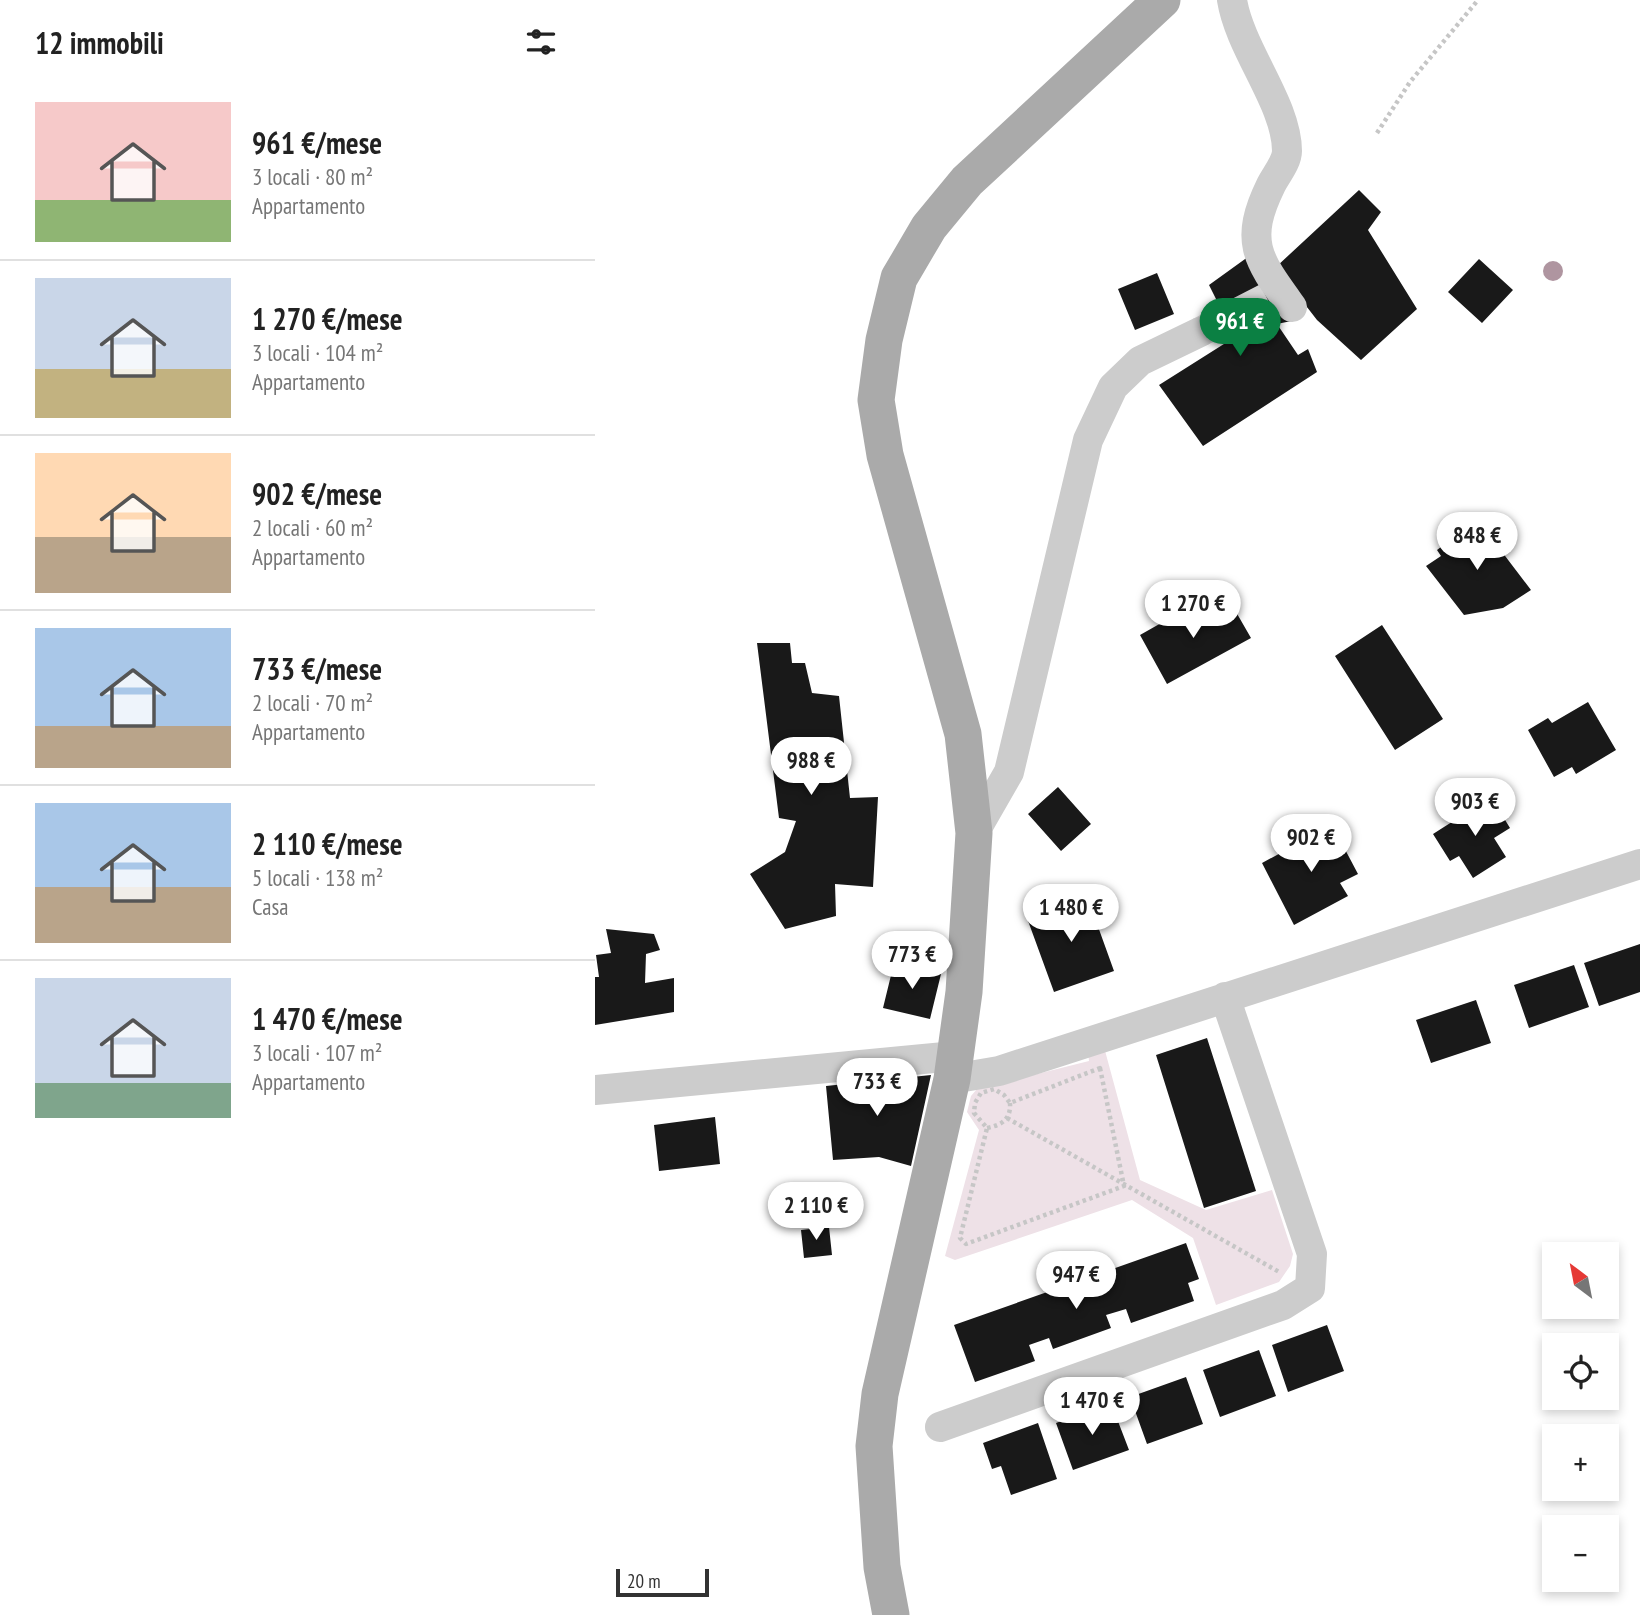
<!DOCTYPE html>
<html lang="it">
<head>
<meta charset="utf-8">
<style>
	:root { --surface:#fff; --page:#f2f2f2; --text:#222; --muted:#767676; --line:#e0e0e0; --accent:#0b8043 }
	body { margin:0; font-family:"PT Sans Narrow",sans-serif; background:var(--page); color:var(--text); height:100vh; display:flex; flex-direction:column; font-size:26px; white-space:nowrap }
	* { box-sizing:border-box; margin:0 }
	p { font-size:23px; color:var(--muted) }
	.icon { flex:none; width:38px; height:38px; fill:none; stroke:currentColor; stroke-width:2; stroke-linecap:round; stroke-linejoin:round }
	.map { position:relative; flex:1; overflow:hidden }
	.side { display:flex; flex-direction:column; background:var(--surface); width:595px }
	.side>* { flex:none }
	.needle { width:46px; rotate:328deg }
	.tools { position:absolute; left:947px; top:1242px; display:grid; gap:14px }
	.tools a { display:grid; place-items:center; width:77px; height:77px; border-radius:0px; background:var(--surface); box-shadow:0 4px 10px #0003; font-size:35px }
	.scale { position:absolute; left:21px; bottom:18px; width:93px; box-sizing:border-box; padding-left:7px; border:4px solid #323232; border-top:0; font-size:19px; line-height:24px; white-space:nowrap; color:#323232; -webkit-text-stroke:5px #fff; paint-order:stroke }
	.price { position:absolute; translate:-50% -60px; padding:0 16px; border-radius:24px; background:#fff; color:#222; font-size:23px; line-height:46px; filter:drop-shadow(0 2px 4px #0008) }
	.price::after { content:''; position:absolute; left:50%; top:42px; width:21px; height:16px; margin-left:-10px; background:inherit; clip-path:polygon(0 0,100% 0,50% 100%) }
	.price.on { background:var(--accent); color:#fff }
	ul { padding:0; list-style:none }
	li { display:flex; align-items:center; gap:21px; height:175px; padding:0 35px }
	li+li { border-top:2px solid var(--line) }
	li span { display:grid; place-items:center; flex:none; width:196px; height:140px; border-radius:0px; color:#555 }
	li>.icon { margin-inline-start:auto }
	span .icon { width:84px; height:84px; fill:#fffc; stroke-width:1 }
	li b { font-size:30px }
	h2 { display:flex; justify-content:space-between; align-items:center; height:84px; padding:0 35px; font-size:30px }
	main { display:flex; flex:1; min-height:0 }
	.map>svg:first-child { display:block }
</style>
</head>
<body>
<main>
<section class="side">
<h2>12 immobili<svg class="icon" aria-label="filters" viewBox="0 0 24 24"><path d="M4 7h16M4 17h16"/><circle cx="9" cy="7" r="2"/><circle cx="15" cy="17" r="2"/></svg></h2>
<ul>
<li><span style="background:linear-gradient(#f6c9c9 70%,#8fb573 0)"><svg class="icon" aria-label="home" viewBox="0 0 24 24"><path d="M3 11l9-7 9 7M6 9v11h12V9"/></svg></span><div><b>961 €/mese</b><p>3 locali · 80 m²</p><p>Appartamento</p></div></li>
<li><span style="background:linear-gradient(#c9d6e8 65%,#c2b280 0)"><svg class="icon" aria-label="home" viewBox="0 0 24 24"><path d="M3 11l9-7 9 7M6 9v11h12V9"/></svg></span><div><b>1 270 €/mese</b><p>3 locali · 104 m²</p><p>Appartamento</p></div></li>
<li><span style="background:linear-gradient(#ffd9b3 60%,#b9a48a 0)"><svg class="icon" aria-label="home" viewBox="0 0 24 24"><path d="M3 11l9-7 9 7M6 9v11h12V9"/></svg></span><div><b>902 €/mese</b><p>2 locali · 60 m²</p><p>Appartamento</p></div></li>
<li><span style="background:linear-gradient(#a9c7e8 70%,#b9a48a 0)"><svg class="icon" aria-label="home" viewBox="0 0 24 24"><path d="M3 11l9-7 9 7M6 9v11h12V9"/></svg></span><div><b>733 €/mese</b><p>2 locali · 70 m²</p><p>Appartamento</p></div></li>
<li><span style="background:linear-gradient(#a9c7e8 60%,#b9a48a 0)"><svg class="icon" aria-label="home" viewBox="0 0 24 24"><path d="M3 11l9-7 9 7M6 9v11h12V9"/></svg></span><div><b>2 110 €/mese</b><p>5 locali · 138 m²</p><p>Casa</p></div></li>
<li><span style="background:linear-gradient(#c9d6e8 75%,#7fa58c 0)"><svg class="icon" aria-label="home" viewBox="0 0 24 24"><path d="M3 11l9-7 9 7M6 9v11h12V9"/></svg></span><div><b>1 470 €/mese</b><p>3 locali · 107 m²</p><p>Appartamento</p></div></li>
</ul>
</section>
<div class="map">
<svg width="1045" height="1615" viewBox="0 0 1045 1615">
	<rect width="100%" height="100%" fill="#fff"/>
	<path fill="#eee1e7" d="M509 1047 545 1180 611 1210 677 1190 698 1254 695 1266 684 1282 621 1305 598 1238 537 1200 360 1260 350 1256 384 1130 372 1112 376 1096 382 1089 494 1061 493 1052Z"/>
	<path fill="#191919" d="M764 190 786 212 773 230 822 309 766 360 722 320 681 267Z
		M657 254 701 320 682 324 703 355 713 349 722 372 608 446 564 385 640 337 614 285Z
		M884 259 918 290 887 323 853 292Z
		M562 273 579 314 540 330 523 289Z
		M882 519 936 590 908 608 869 615 831 566 846 556 842 550Z
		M605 601 614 618 637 605 656 638 572 684 545 635Z
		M787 625 848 719 800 750 740 656Z
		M162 643H195L197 663H210L217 693 244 696 255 798 283 797 278 887 240 884 241 916 190 929 155 874 190 852 201 821 184 818Z
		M993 702 1021 750 981 774 977 767 959 777 933 730 953 718 957 723Z
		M463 787 496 824 466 851 433 814Z
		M896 797 915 828 899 838 911 857 878 878 864 856 855 861 838 834Z
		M735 821 763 874 745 883 753 896 699 925 667 863 717 836 715 832Z
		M492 896 519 971 459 992 432 918Z
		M11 929 59 934 65 950 51 954 50 983 79 978V1012L0 1025V977H4L1 955 16 953Z
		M1045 944V992L1004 1006 989 963Z
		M299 963 346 974 335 1019 288 1008Z
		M979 965 994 1007 934 1028 919 985Z
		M881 1000 896 1043 836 1063 821 1020Z
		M612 1038 661 1191 609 1208 561 1055Z
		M336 1075 316 1166 284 1157 238 1160 231 1086Z
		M120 1117 125 1164 64 1171 59 1125Z
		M234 1227 237 1255 209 1258 206 1230Z
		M591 1243 604 1279 593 1283 599 1301 536 1323 531 1309 511 1315 516 1328 458 1349 454 1338 434 1345 440 1361 380 1382 359 1325Z
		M732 1325 749 1371 693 1392 677 1345Z
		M664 1350 681 1396 625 1417 608 1370Z
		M591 1377 608 1424 552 1444 535 1397Z
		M516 1403 534 1450 478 1470 461 1423Z
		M443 1423 462 1479 416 1495 406 1466 397 1469 388 1443Z"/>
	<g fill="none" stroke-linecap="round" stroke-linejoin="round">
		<path stroke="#d6d6d6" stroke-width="30" stroke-dasharray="30 15" stroke-linecap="butt" d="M605 332 685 291"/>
		<path stroke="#c6c6c6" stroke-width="4.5" stroke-dasharray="3.5 3.5" stroke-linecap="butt" d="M782 133 815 82 883 0
			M505 1068 529 1186 371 1244 365 1238 392 1128 379 1113 380 1103 386 1093 399 1089 409 1095 415 1103Z
			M412 1118 686 1273
			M392 1128C407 1125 416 1119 415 1103"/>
		<path stroke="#ccc" stroke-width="30" d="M637 0C645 50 692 104 692 151 692 162 681 175 676 185 648 242 663 260 697 307
			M379 833 414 772 493 440 518 387 545 361 605 332
			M357 1079 404 1071 1045 864
			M0 1090 360 1056
			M345 1427 688 1305 715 1288 717 1254 630 997"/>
		<path stroke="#aaa" stroke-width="37" d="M296 1615 287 1567 279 1446 285 1394 357 1079 369 992 379 833 368 734 290 455 281 400 289 340 304 278 334 227 372 181 567 0"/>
	</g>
	<circle fill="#af95a0" cx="958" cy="271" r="10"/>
</svg>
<div class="tools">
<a><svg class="needle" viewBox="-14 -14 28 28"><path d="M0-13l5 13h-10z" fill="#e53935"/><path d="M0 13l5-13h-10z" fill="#767676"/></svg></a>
<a><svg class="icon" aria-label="locate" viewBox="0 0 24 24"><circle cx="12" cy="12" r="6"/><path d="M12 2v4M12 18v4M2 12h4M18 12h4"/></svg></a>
<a>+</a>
<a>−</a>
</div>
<div class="scale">20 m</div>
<b class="price on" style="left:645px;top:358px">961 €</b>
<b class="price" style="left:882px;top:572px">848 €</b>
<b class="price" style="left:598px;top:640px">1 270 €</b>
<b class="price" style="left:216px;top:797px">988 €</b>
<b class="price" style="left:880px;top:838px">903 €</b>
<b class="price" style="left:716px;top:874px">902 €</b>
<b class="price" style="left:476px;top:944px">1 480 €</b>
<b class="price" style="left:317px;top:991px">773 €</b>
<b class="price" style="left:282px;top:1118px">733 €</b>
<b class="price" style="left:221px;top:1242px">2 110 €</b>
<b class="price" style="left:481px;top:1311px">947 €</b>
<b class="price" style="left:497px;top:1437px">1 470 €</b>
</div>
</main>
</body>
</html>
